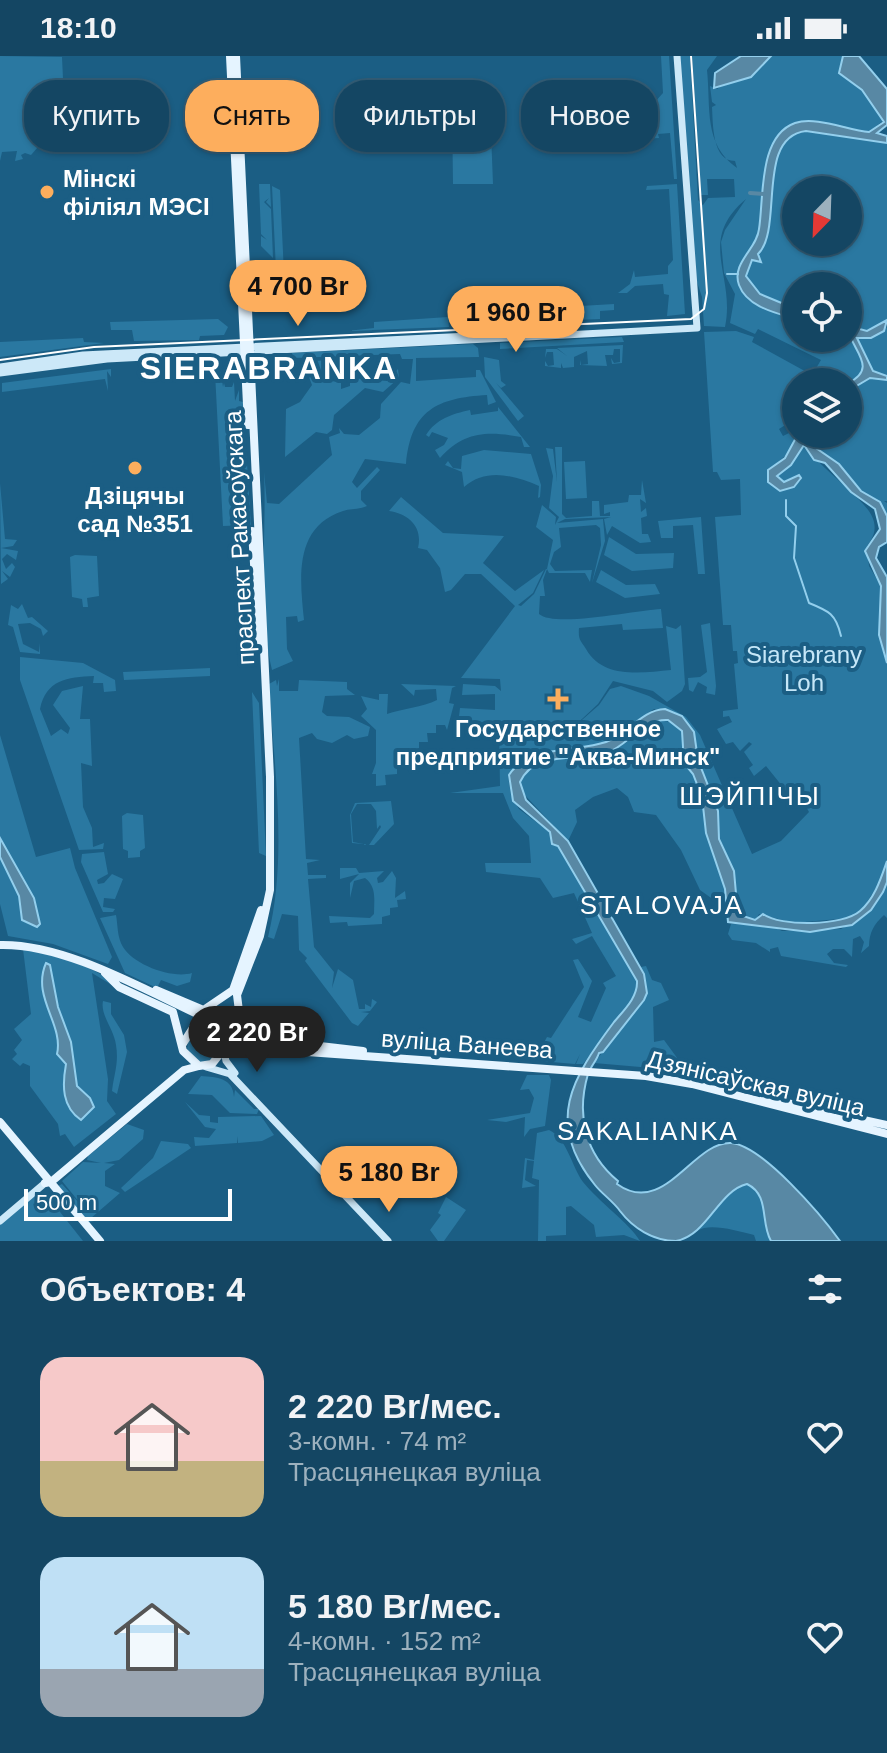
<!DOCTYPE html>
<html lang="ru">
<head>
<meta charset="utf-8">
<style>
	:root { --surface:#144663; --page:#21506c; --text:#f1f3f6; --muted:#9db1be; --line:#335e78; --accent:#fdae5d }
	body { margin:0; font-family:Helvetica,sans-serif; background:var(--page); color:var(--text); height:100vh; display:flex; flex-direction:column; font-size:30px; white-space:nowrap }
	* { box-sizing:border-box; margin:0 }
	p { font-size:26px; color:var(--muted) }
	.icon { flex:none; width:44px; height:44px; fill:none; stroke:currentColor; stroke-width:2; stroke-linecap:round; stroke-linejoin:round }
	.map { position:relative; height:1185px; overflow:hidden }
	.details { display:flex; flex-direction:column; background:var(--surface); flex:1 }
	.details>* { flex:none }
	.top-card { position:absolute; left:24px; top:24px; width:840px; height:72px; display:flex; gap:16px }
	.needle { width:52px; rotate:203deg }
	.tools { position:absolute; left:782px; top:120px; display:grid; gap:16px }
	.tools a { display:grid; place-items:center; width:80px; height:80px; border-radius:50%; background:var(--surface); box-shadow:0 2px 6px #0004,0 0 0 2px var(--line); font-size:40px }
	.scale { position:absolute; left:24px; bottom:20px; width:208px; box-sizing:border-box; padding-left:8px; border:4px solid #fff; border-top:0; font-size:22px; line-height:28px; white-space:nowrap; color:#fff; -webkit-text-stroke:6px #1b5e84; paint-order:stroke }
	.price { position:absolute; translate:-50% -68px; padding:0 18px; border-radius:28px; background:var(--accent); color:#111; font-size:26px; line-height:52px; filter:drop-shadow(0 2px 4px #0008) }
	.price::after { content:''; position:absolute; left:50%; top:48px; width:24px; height:18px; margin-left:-12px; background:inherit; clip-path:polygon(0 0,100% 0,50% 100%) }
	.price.current { background:#222; color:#fff }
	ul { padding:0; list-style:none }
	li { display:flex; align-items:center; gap:24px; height:200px; padding:0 40px }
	li span { display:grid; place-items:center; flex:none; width:224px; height:160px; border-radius:24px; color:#555 }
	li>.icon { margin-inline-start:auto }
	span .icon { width:96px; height:96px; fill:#fffc; stroke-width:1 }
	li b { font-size:34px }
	h2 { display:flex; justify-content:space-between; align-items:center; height:96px; padding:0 40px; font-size:34px }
	.chip { padding:0 28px; border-radius:32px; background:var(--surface); box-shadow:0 2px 6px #0004,0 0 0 2px var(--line); font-size:28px; line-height:72px }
	.chip.current { background:var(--accent); color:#111 }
	.status { display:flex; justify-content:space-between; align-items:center; height:56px; padding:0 40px; background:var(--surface); direction:ltr }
	.status svg { height:22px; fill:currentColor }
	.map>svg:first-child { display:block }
</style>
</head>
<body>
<div class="status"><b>18:10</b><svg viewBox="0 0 49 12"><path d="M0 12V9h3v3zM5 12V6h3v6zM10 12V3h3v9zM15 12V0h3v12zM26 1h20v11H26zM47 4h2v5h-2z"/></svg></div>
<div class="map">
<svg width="887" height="1185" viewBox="0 0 887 1185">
	<rect width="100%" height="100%" fill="#1b5e84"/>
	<path fill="#2a78a1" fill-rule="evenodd" d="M0 0 62 1 65 66 59 67 31 99 25 97 21 99 23 103 15 105 17 95 2 96 0 105Z
		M661 0H669L677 123H674L670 77 658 78 659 82 628 84 626 93H619L618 87 663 37Z
		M679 0H690L698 144 703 149 708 142 735 141 734 123H707L708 139H701L692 0H717L707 14C711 52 703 88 737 112L735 105C712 105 713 68 712 51L716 49 712 46 710 30 717 33 727 26 754 19 771 0H843L839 17 862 34 885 63 869 76C848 74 827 66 807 66 757 65 766 144 759 176 755 192 740 203 738 221 742 249 772 256 796 263V282L848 280 863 304 860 319 848 327 796 326V362L779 373 783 380 793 375 796 368C796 397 787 396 768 416L778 434 794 431 801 424 797 419 784 426 777 420 791 409 804 389C816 405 832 418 848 433 863 448 887 465 867 490L869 510 881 530 879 579 887 607V805L879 827 864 851 849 862 794 867 759 858 757 863H749L737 849 734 815 719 781 716 747 698 704 694 676 679 658 654 653 605 687 526 703 508 720 511 739 519 753 552 778V789L558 790 634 914 637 927 634 941 583 1008H576L580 998 575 1008 540 1005V994L547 981 551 982 584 931 573 904 578 903 592 925 578 961 591 966 606 932 603 927 616 920 592 880 576 888 572 883 592 877 574 837 553 842 540 822 486 816 485 807H531L529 780 513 762 503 737H450L500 730 499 670 458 669 460 652 495 654V638L462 639 463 628 495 630 501 635 500 623 461 622 515 550 481 518H465L451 534 445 536 440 512 427 494 418 492C423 471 409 458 389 455L401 441 443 477 504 480 483 507 515 535 544 514 533 537 518 549 521 550 534 538 546 513H547L553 484 536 471 542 449 556 461 555 469 559 461 549 452 553 420 546 392 553 393 557 426 555 391H562V458L566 462 592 460V445H599L600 460H610V456L604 458V449L628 446 629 439H641L642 424 646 447 640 443 641 456 646 452 647 460 641 462 642 478H648L651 486 640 487 612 470 607 479 604 463 611 461 565 463 557 467 603 463 605 485 592 527 601 489 600 472 596 469 559 472 561 491 554 496 550 508 555 515 592 514 590 526 585 517H549L547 513 543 524 545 540H540L539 558C555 572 637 554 661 553L663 572 623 574 622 568 579 572C578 585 581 584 586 593 603 623 641 617 671 614L666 570 676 573 681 569 685 628 682 635 667 646 653 635 613 625 598 648 567 677 599 649 610 633 621 630 649 640 686 661 700 679 752 798 781 785 809 756 801 741H791L766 710 754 720 749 712 753 709 744 696 752 688 749 686 740 695 733 686 726 688 717 673 732 666 729 660 723 661V655L738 653 734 608 738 607 737 595H733L731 569H723L715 461 741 459 740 423 721 424 717 416H713L704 276 736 275 754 281 752 286 812 319 821 304 758 273 755 278 730 267 735 238 724 217 721 186 725 174 746 143C696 185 736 219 725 271L704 270 702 241 695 220Z
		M490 51 493 128H453L452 52Z
		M806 75 887 87V264C873 274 864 277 848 270V230H796V253L756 236 747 225 746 217 752 204 759 206 758 198C784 173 756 80 806 75ZM796 134H848V186H796Z
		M259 128H270L271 151 266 146 269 142 264 146 271 153 273 202 261 190V180L267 184 261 178Z
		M677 128 685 258 667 260 669 239 664 238 663 228 635 230 627 237H618L630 228 634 214 635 221 668 218V210L673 204 669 133 646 134 647 130Z
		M272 130 280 134 284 217 276 214Z
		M614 248V254L600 255V263L484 268 494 263V255Z
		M448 261 449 271 347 275 374 272V266Z
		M218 263 228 271 224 279 200 280 199 284 134 285 132 274H111L110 266Z
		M887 271V320L873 315 857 282H872Z
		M622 281 624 286 500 293V287Z
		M83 282 84 286 104 287 0 301V286Z
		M473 288 478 292 479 301 416 302V325L476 321V314H480L496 346 488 349 487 339C437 342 411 354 406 408L365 403 352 426 357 432 377 411 380 414 361 435V444L367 450C359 454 351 452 343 455 293 471 300 524 304 564L298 566 297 560 286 561 287 593 293 605 272 614C257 553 267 478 264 416L267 447 279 448 332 399 329 381 340 377 339 372 344 378 359 379 380 362 381 348 401 326 410 328 413 303H402L400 298 293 302 292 297Z
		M623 289 622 307 612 308 611 302 614 307 620 306V293H614L613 299H605L607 310 580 309V304L581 309 588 308 587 295 574 301V311L563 312 561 307V312L545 310V305L548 310 554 309 553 296H547L545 302 546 293H557L567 300 557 292Z
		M484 301 499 304 501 325 506 329 501 332 496 327 524 360 518 365 485 321Z
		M336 304 331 310 332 325 341 327V333L350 330V322L387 325 398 313 399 322 383 336 365 332 334 359 332 374 327 378 316 376 285 401 286 353 300 346 312 329 309 321 311 305Z
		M111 313V321L107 315 108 335 105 323 2 336V327Z
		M215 314 221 317 223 331 224 327 225 331H232L234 326 235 345 239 334V345L243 346 251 469 223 470 215 317 207 315Z
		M870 322 887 324V445H884L887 447V459L879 445 861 435 839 408 816 392 809 378H848V335Z
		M498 351 530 391H524L521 381C488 375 464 375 440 402L435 394 444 389 448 382 432 376 429 381 426 379C436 363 452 358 470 354L471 359 498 355Z
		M484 394 531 398 541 429 540 441 538 442 539 430C515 420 487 411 464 431L462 416 445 409 448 405 453 412 461 413 462 400Z
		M585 405 587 442 566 443 564 406Z
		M0 427 5 483 17 484 13 490 1 492 18 495 16 504 7 498 2 503 6 513 12 507 15 511 10 521 2 515 8 523 1 528Z
		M701 461 705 518H698L693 469 673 470V482H661L658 465Z
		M609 481 636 498 674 497 673 512 632 515 604 499Z
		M75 499 97 500 99 540 87 542 88 551H83L82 543 72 541 70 501Z
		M601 514 626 529 655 528 660 538 625 542 596 526Z
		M22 548 28 562 32 561 48 575 43 580 41 573 30 567 18 568 23 588 39 596 40 587V598L20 596 13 571 8 569 11 549 18 553Z
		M710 567 716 630 715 639 706 637 707 631 698 626 693 636 689 634 688 622 700 621 707 616 701 569Z
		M20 601 83 607 115 624 116 635 104 636 103 627H93L94 620C67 621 46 624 40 653L51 680 61 673 68 678 70 672 53 649 62 635 83 630 80 663H90L92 710 81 707 83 751 92 772 93 791 104 787 103 793 79 794 20 624Z
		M210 612V620L124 624 123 616Z
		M279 623V635H298L299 624 347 626V633L355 639 325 640 322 656 327 660 349 661 370 671 368 680 354 683 347 679 332 687 317 683 312 677 299 682 306 803 320 804 307 807 308 819H326V822L308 823 314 891 334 916 332 932 338 913 353 924 359 953H365V948L371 951 372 943 377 946 370 955 361 956 369 957 358 970 352 967 305 905 307 902 299 894 298 860 282 858 274 883 268 881C288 800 274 712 269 628L276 624 277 630Z
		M401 628 456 630 452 632 449 647 454 648 447 674 445 669H436V677H427L428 686H419V693L411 694 412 702H404V710L397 711V718L385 719 386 729 376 730V718H372L376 707V674L361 660 367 653 361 640 379 644V638H388L387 658C401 653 423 651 437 644L436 633 415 634 414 640Z
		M252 636 259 647 266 800 259 797Z
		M661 664 674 667 682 675 684 707 693 718 702 741 706 777 725 833V852L700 834 681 794 656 759 634 756 628 741 617 732 593 741 575 754 577 766 568 785 521 735C513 695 586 705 608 697 627 689 642 672 661 664Z
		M0 679 36 801 70 792 75 812 112 901 108 908 53 888 8 880 0 848Z
		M391 745 394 768 374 789 352 787 350 759 355 747ZM357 748H371L376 755 377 773 380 769 381 771 369 789 353 786 351 758Z
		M127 757 143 759 145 792 140 795V801L128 802V795L123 793 122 760Z
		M104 796 108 818 97 824 98 828 104 827 112 818 123 823 115 843 104 842 103 851 115 853 113 856H103L81 806 82 798Z
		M340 812H356L359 817 384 815 377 822 378 827 383 826 392 815 396 822 395 842 405 835 406 843 397 844 398 851 390 852V859L382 861V868L348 870 347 866 330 867 329 860 370 862 374 858C374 844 377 831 365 822L354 825 350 842V827L359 818 340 823Z
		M887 826V862L884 859C874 868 869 877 869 890L861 897 864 886 860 880 853 883 852 901 844 893H833L827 898 834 907 848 909 846 911 781 900 778 891 770 893V896L756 887 732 884 728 878 731 868 770 869 782 875 841 873 869 857Z
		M116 859C118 870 117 881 123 891 134 909 172 923 192 917L190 926 177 930 161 924 157 932 125 917 100 862Z
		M23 893C56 900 96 908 120 934L92 917 108 1023 107 1045 116 1058 74 1091 65 1078 60 1080 58 1068 30 1030V1010L23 1007 20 1010 12 1003 17 998 14 994 22 984 14 973 31 958Z
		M646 910 652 924 661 927 669 944 653 951 654 986 664 984 683 1010 675 1014 594 1007 645 942 641 911Z
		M103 945 111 947V958L124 979 127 996 117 1038 112 1035C114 1018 119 1007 116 989 114 973 100 959 103 945Z
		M203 964 234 977 212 1004 200 1007 187 997 188 984Z
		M527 1019H549L551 1024 545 1070 530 1073 524 1081 525 1061 506 1066 487 1064 530 1057 534 1042 529 1033 520 1034Z
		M201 1020C217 1021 233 1022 234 1041L235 1034 254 1053H259L257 1058 230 1057 212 1039 188 1038Z
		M185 1046 199 1059 210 1060V1066L218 1067V1061L261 1060 274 1079 262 1085 238 1087 237 1080V1087L195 1090 194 1081 209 1082 216 1073 205 1071Z
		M127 1068 144 1074 143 1083 119 1104 104 1107 115 1108 105 1115V1130L120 1137 91 1162 94 1165 89 1166 58 1130 62 1128 88 1157 62 1125 83 1106 101 1107 87 1104 88 1100Z
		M549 1074C567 1082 572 1111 583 1126 598 1145 630 1168 640 1185L624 1179 596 1181 594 1169 571 1150 566 1151V1179L546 1180V1185H538L539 1124 532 1122 534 1105 527 1104 525 1124 536 1130 522 1132 525 1102 534 1104 537 1077Z
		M161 1085 188 1088 191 1092 125 1136 121 1132 153 1102Z
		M747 1128C770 1139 760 1166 771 1185H756L754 1179C739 1175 717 1169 704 1172 692 1175 689 1185 675 1185 705 1175 721 1135 747 1128Z
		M39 1136 45 1137 83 1185H0V1168Z
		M446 1141 466 1154 444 1185H438L430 1174 441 1159 438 1157Z"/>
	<path fill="#5888a4" stroke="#93cfed" stroke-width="2" d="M741 0H771L751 21 714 32 715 17Z
		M843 0H859L887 33V69L877 77 887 80V87L806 75C755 81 784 173 758 198L761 206 752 204 746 220 760 238 796 253V263C776 257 747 251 739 229 731 207 757 193 759 173 764 142 758 80 795 67 816 60 847 74 869 76L884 66 862 34 839 17Z
		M887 264 884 275 871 282H857L873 315 887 320V324L870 322 848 335V327C881 311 848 292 848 270L867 275Z
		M798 378H809L816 392 839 408 861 435 880 446 887 460V486L879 491 876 502 887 521V607L879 579 881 530 865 495 880 473 875 453 851 436 825 407 814 404 804 389 791 409 777 420 784 426 799 419 801 422 794 431 780 435 768 426V414L785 402Z
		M665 653 682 660 694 676 698 704 718 755 719 783 734 815 737 849 743 860 755 864 763 858C781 871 843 870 860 855 875 842 881 822 887 805V826L883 836 871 854 852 869 810 876 728 866 725 833 706 777 702 741 693 718 684 707 682 675 668 664C645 662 627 690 607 697 579 706 535 693 520 726L526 744 568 785 644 918 647 937 644 944 603 996 599 997C597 1004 591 1010 588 1018 576 1059 585 1098 618 1125L617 1128C664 1162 693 1085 731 1087 762 1089 822 1160 840 1185H771C760 1166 770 1139 747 1128 718 1135 708 1179 676 1185 653 1185 633 1172 620 1155 613 1145 602 1138 595 1129 544 1066 572 1022 614 966 624 954 638 941 637 925L558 790 552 788 550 776 513 745 509 719C528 689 577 696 606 686 627 679 641 654 665 653Z
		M0 782 34 842 40 868 37 871 22 864 19 840 0 801Z
		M46 907 50 909 58 951 71 986 77 1030 90 1042 94 1051 81 1064C62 1051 62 1030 66 1008L57 998C64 968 31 941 46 907Z"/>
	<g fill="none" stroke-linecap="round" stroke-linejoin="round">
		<path stroke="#93cfed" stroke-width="2" d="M727 218H738
			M786 444V460L796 470 794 502 809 547C829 555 836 558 841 580"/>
		<path stroke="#5888a4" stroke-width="4" d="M750 137 764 138"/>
		<path stroke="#cce8f8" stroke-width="7" d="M677 0 697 272
			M0 311 83 299 531 277
			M0 317 107 303 697 272
			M224 995 226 1005 235 1017
			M206 1011 230 1018 388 1185
			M0 1165 45 1127"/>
		<path stroke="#e5f4ff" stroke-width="8" d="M230 0 248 369
			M252 475 259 589
			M0 889C91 887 201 974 293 995L646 1020 692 1028 887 1078
			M105 917 119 931 173 956 183 995 199 1010 212 1008 241 971 237 939 260 880 270 834V721L236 0
			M156 934 277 985 363 995
			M182 989 205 953 233 934 261 854
			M764 1042 887 1069
			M0 1066 100 1185
			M45 1127 51 1126 184 1014 199 1010"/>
		<path stroke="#fff" stroke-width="2" d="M0 304 94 291 691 263 704 253 707 237 691 0"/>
	</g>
	<g fill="#fdae5d" stroke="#1b5e84" stroke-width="3">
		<circle cx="47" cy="136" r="8"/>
		<circle cx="135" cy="412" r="8"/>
		<path d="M554 631h8v8h8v8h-8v8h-8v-8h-8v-8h8z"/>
	</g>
	<g text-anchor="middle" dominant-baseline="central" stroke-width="8" stroke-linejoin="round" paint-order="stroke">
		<g font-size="24" font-weight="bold" fill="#fff" stroke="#1b5e84">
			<text x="63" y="122" text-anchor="start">Мінскі<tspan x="63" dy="28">філіял МЭСІ</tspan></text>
			<text x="135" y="439">Дзіцячы<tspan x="135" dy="28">сад №351</tspan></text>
			<text x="558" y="672">Государственное<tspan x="558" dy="28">предприятие "Аква-Минск"</tspan></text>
		</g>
		<g font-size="24" fill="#fff" stroke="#1b5e84">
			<text transform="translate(239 482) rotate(-93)">праспект Ракасоўскага</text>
			<text transform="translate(467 988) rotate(4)">вуліца Ванеева</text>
			<text transform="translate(756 1027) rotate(13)">Дзянісаўская вуліца</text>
		</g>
		<g font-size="24" fill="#c5e7f8" stroke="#1b5e84">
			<text x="804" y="598">Siarebrany<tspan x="804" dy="28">Loh</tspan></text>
		</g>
		<g font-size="26" letter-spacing="2" fill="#fff" stroke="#1b5e84">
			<text x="750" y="740">ШЭЙПІЧЫ</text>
			<text x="662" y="849">STALOVAJA</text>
			<text x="648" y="1075">SAKALIANKA</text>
		</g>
		<g font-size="32" font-weight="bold" letter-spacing="2" fill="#fff" stroke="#1b5e84">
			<text x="269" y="312">SIERABRANKA</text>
		</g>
	</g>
</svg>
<div class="tools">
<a><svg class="needle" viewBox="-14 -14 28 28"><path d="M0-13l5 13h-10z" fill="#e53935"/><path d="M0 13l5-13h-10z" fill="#9db1be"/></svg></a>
<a><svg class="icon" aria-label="locate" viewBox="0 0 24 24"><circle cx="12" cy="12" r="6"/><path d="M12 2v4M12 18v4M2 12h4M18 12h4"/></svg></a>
<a><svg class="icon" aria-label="layers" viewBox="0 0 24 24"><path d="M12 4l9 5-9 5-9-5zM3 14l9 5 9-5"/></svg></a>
</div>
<div class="scale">500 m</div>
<b class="price" style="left:298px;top:272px">4 700 Br</b>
<b class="price" style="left:516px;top:298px">1 960 Br</b>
<b class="price current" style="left:257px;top:1018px">2 220 Br</b>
<b class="price" style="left:389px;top:1158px">5 180 Br</b>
<div class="top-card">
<a class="chip">Купить</a>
<a class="chip current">Снять</a>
<a class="chip">Фильтры</a>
<a class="chip">Новое</a>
</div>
</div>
<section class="details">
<h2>Объектов: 4<svg class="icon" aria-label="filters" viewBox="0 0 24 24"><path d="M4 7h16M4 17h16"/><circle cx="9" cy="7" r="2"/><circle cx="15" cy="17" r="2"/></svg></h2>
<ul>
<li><span style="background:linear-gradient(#f6c9c9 65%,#c2b280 0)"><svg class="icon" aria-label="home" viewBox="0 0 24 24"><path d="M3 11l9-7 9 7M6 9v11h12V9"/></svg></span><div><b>2 220 Br/мес.</b><p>3-комн. · 74 m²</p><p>Трасцянецкая вуліца</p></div><svg class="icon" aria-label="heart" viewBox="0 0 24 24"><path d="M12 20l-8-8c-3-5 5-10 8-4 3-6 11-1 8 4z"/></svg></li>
<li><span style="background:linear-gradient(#bfe0f5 70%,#9aa5b1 0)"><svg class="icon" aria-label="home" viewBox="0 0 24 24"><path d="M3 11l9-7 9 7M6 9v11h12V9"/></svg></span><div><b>5 180 Br/мес.</b><p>4-комн. · 152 m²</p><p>Трасцянецкая вуліца</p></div><svg class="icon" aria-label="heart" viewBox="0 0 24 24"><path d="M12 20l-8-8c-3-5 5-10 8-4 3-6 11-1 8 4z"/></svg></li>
</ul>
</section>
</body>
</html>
